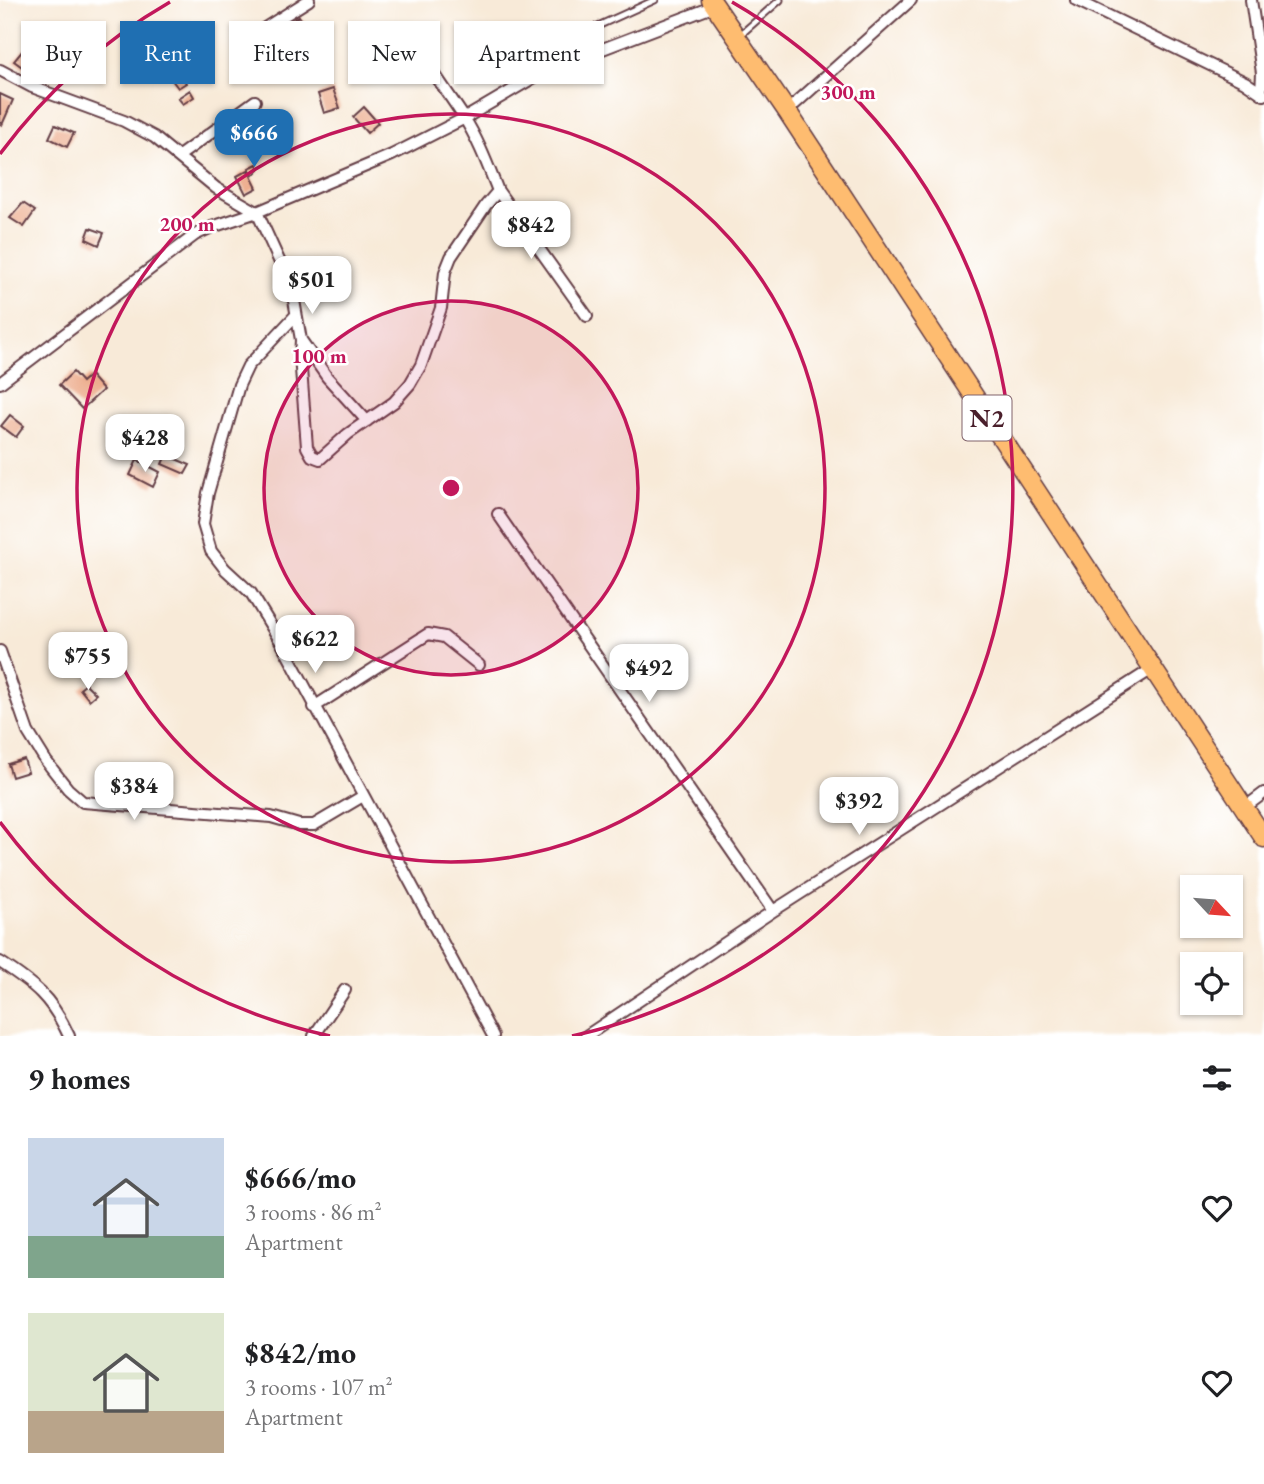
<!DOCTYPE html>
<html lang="en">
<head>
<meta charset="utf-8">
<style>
	:root { --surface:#fff; --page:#f6f6f6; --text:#202124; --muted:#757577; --accent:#1f6fb2 }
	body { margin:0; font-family:"EB Garamond",serif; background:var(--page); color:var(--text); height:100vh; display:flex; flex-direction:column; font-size:26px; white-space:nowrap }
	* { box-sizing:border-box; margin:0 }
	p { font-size:23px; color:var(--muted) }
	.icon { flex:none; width:38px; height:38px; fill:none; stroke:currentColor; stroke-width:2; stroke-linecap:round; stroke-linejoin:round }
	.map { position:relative; height:1036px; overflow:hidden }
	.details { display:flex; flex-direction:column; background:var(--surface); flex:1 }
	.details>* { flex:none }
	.guide { position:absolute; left:21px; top:21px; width:700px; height:63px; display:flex; gap:14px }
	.needle { width:46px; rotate:116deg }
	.fabs { position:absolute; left:1180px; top:875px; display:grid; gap:14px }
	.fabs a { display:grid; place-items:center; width:63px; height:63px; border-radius:0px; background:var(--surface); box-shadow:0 2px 5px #0004; font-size:35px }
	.price { position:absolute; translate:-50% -60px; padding:0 16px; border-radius:14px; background:#fff; color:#222; font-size:23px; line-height:46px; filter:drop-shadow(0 2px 4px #0008) }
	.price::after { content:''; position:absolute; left:50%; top:42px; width:21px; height:16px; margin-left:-10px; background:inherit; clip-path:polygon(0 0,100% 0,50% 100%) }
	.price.current { background:var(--accent); color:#fff }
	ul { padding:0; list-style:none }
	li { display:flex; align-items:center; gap:21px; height:175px; padding:0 28px }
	li span { display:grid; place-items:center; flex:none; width:196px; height:140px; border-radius:0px; color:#555 }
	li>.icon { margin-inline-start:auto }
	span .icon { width:84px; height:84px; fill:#fffc; stroke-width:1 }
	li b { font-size:30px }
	h2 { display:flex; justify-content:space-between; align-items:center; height:84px; padding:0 28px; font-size:30px }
	.pill { padding:0 24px; border-radius:0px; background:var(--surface); box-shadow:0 2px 5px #0004; font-size:24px; line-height:63px }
	.pill.current { background:var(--accent); color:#fff }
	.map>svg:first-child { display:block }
</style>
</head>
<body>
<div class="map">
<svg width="1264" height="1036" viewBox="0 0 1264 1036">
	<rect width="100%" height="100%" fill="#fff"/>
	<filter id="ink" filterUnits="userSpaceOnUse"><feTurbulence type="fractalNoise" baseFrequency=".0143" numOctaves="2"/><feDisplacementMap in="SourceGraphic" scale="14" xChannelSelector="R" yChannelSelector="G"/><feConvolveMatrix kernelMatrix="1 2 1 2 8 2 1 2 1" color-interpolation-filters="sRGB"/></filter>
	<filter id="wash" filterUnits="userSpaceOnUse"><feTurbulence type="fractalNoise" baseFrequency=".00686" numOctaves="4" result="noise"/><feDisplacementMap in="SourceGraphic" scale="28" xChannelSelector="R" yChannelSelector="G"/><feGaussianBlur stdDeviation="1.57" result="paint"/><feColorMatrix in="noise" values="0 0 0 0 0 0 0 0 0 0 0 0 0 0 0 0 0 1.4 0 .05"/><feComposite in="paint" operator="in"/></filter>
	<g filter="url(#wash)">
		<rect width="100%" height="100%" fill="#f8ead8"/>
		<g id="blocks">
			<path fill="#edad8e" d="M299 16 313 36 296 47 283 27Z
				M377 24 387 40 377 47 365 32Z
				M24 49 34 57 25 69 14 61Z
				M180 75 186 83 178 88 172 80Z
				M333 89 340 108 324 113 318 94Z
				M190 90 194 97 183 104 178 98Z
				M0 94 13 100 2 125 0 124Z
				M364 107 378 123 367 133 353 117Z
				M55 125 74 133 67 147 49 138Z
				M257 164 259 169 253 175 249 168Z
				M248 170 257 188 246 194 237 176Z
				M23 203 35 211 24 227 10 218Z
				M90 228 104 233 99 245 86 239Z
				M73 372 82 382 90 375 103 390 82 409 59 385Z
				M10 415 24 426 16 437 1 426Z
				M166 455 190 465 185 474 162 464Z
				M137 460 160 472 153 487 130 475Z
				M86 684 96 694 89 700 80 689Z
				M24 759 28 772 12 777 8 764Z"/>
		</g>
	</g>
	<g filter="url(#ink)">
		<use href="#blocks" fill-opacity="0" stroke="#643d45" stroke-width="2"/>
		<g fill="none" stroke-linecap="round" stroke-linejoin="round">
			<g stroke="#643d45" stroke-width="9">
				<path id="service" d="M578 35 655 0
					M739 36 780 0"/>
			</g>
			<g stroke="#643d45" stroke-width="14">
				<path id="minor" d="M1076 0 1245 82 1264 95
					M1251 0 1262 73 1261 92
					M238 45 309 0
					M0 70 32 87 124 121 154 137 216 188 257 212 292 289 301 340 327 377 367 421
					M787 111 911 0
					M179 156 255 101
					M498 191 587 316
					M295 316 248 366 239 385 208 493 203 524 211 551 225 569 251 593 281 642 493 1036
					M301 340 300 356 307 447 312 456 320 459 348 434 394 402 410 384 421 365 441 308 445 272 451 257 486 205 498 191C488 166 478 139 463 116 444 87 423 59 406 29
					M0 383 195 235 212 227 257 212 392 155 465 118 545 71 715 6
					M498 514 773 911
					M0 651 28 732 46 761 68 789 83 802 271 817 299 825H314L363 796
					M314 707 428 634 444 637 479 665
					M1244 808 1264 793
					M0 962C35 985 51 997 69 1036
					M314 1036 345 990
					M586 1036 773 911 1152 669"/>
			</g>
			<g stroke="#643d45" stroke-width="21">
				<path id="primary" d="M711 0 787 111 1264 838"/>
			</g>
			<use href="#service" stroke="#fff" stroke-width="5"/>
			<use href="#minor" stroke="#fff" stroke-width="10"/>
			<use href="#primary" stroke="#febc70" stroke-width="18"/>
		</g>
	</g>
	<circle cx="451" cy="488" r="187" fill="#c2185b" fill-opacity=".12"/>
	<g fill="none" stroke="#c2185b" stroke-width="3.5">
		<circle cx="451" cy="488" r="187"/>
		<circle cx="451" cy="488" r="374"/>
		<path d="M330 1036A561 561 0 0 1 0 822M0 154A561 561 0 0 1 170 2M732 2A561 561 0 0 1 572 1036"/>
	</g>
	<g text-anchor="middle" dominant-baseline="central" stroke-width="5" stroke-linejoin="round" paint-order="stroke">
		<rect fill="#fff" stroke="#80626b" stroke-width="2" x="962.5" y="395.5" width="49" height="45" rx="5"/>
		<g font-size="26" font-weight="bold" fill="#4a1f2b">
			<text x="987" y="418">N2</text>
		</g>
	</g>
	<circle cx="451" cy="488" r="10" fill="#c2185b" stroke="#fff" stroke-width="3.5"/>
	<g font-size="21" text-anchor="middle" font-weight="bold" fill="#c2185b" stroke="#fff" stroke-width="5" stroke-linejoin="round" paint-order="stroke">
		<text x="848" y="99">300 m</text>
		<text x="187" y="231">200 m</text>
		<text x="319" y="363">100 m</text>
	</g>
</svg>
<div class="fabs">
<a><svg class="needle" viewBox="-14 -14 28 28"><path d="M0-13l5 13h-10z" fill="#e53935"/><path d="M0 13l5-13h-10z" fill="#757577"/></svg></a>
<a><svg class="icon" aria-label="locate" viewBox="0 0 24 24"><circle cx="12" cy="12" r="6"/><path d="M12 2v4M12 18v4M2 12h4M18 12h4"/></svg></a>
</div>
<b class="price current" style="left:254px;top:169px">$666</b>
<b class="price" style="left:531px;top:261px">$842</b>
<b class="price" style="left:312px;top:316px">$501</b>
<b class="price" style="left:145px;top:474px">$428</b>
<b class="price" style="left:315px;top:675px">$622</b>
<b class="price" style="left:88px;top:692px">$755</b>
<b class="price" style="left:649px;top:704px">$492</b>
<b class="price" style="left:134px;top:822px">$384</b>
<b class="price" style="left:859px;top:837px">$392</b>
<div class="guide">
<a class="pill">Buy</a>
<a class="pill current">Rent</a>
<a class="pill">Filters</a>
<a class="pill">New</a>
<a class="pill">Apartment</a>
</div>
</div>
<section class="details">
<h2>9 homes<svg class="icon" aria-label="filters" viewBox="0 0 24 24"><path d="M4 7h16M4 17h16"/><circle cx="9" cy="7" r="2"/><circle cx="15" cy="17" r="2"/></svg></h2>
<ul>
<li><span style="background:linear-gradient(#c9d6e8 70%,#7fa58c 0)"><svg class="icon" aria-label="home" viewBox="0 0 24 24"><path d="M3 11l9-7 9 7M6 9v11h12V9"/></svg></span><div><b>$666/mo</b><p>3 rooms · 86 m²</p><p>Apartment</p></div><svg class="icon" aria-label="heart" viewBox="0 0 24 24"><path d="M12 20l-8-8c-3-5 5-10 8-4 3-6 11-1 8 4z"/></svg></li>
<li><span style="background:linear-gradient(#dfe7d0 70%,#b9a48a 0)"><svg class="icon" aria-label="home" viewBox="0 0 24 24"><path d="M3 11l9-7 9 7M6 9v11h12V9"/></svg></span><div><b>$842/mo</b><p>3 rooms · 107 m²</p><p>Apartment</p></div><svg class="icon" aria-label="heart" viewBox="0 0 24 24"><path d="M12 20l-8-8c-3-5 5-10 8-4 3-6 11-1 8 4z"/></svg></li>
</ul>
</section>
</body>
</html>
